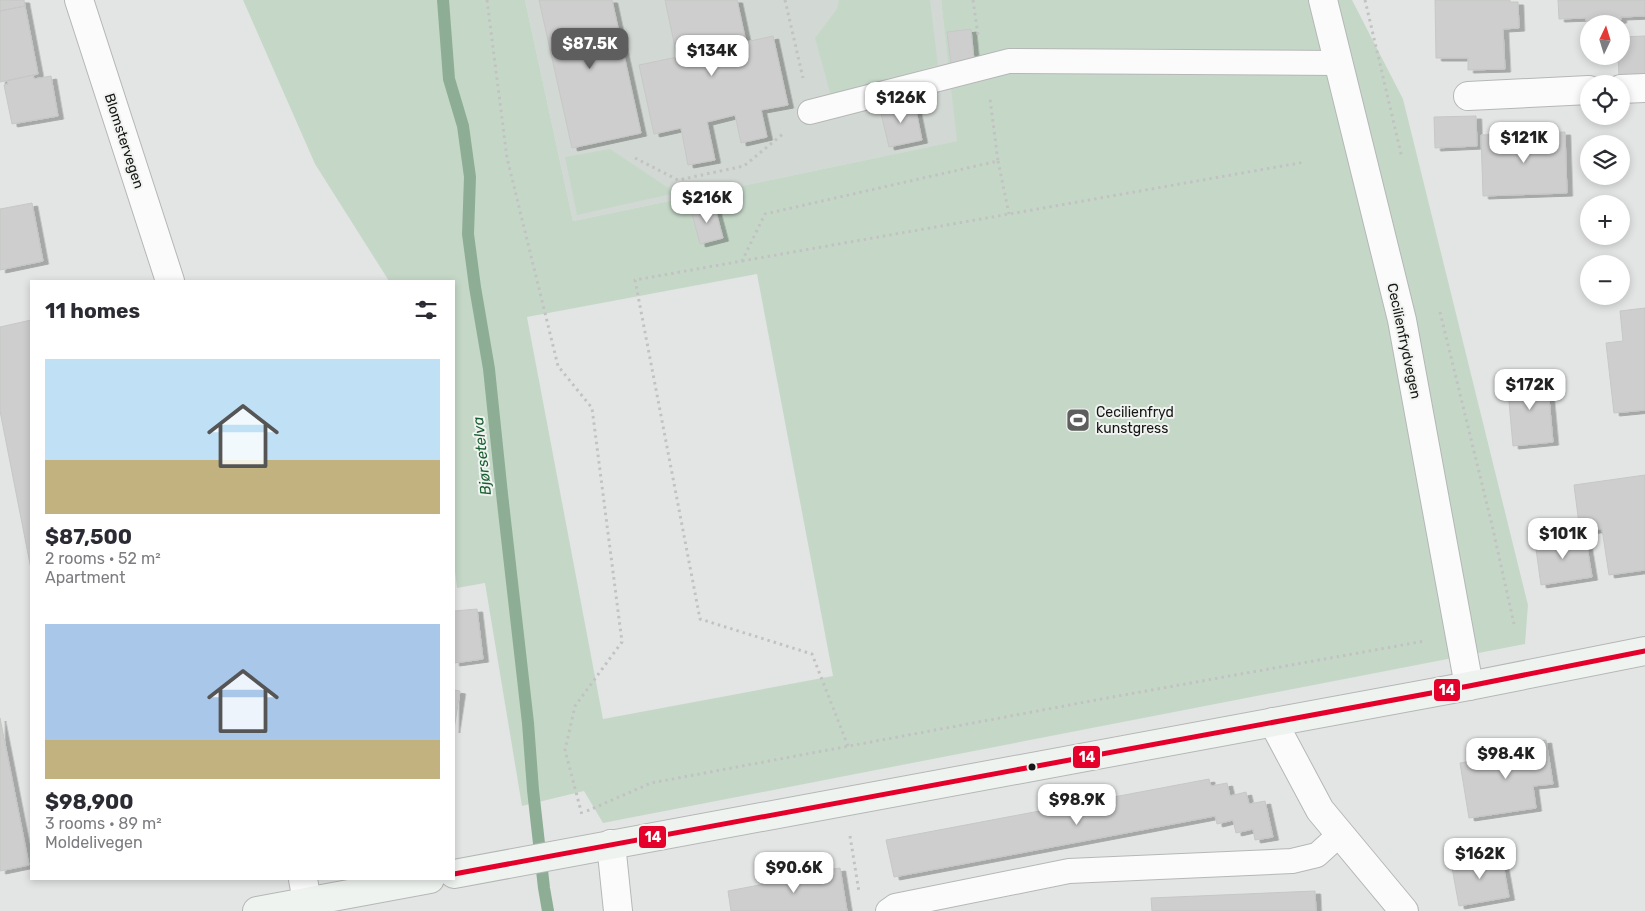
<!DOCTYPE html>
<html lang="en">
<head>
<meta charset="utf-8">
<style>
	:root { --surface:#fff; --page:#f2f2f3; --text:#2b2b33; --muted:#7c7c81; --accent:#5d5e5d }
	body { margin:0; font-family:Rubik,sans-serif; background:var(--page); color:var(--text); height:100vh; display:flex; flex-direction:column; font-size:19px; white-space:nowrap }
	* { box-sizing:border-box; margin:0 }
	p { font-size:16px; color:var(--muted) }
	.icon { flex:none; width:28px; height:28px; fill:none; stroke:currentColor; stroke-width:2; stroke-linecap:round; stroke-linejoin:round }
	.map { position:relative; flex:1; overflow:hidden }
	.panel { position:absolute; left:30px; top:280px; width:425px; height:600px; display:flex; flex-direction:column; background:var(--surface); border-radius:0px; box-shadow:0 2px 8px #0003 }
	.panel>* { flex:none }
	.needle { width:32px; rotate:4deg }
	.controls { position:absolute; left:1580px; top:15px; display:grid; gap:10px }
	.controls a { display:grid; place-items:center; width:50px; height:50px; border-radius:50%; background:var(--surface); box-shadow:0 2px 8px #0003; font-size:25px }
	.price { position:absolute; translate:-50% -42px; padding:0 11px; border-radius:10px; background:#fff; color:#222; font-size:16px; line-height:32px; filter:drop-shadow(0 1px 2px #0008) }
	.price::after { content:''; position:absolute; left:50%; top:30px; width:15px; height:11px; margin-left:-8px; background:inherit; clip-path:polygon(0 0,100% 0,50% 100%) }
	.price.current { background:var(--accent); color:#fff }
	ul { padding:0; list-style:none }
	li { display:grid; align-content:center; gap:10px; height:265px; padding:0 15px }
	li span { display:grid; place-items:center; height:155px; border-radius:0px; color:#555 }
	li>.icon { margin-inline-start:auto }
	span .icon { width:90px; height:90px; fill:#fffc; stroke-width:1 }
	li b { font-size:21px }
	h2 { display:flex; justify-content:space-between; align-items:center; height:60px; padding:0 15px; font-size:21px }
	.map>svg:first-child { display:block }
</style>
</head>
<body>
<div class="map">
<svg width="1645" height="911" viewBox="0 0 1645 911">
	<defs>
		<filter id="shadow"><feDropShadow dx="5.5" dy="3" stdDeviation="0" flood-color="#0004"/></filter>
	</defs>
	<rect width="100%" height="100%" fill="#e3e5e4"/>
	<path fill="#d2d8d3" d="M525 0H941L958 141 573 221Z"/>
	<path fill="#c5d8c8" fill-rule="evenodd" d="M243 0H525L573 221 957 141 941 0H1352L1403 99 1528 605 1525 644 603 823 584 791 522 806 485 583 457 588 454 563V281H389L315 164ZM757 274 833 676 603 719 527 317Z
		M839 0H930L938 65 831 96 815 38 837 9Z
		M610 149 676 193 577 215 565 157Z"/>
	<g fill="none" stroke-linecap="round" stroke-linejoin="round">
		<path stroke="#8dae94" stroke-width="12" d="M443 0 449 79 463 126 470 177 468 234 475 287 489 369 502 494 528 723 533 790 544 888 548 911"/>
	</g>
	<path fill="#cdcecd" stroke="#c6c7c6" filter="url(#shadow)" d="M0 0H24L25 6 0 11Z
		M539 0H612L641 133 572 148Z
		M665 0H737L746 42 773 36 788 105 761 110 767 137 741 143 735 115 707 122 715 160 688 165 681 128 654 134 639 65 677 57Z
		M1435 0H1510V2H1518L1519 28 1503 29 1505 69 1468 70V58H1436Z
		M1558 0H1645V16L1621 17V20L1586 21V18L1559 19Z
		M25 6 38 74 0 82V11Z
		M971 29 974 60 951 63 947 32Z
		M1645 36V77H1619L1618 56H1621V37Z
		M33 75 34 79 51 76 58 116 12 124 4 85 8 84 7 81Z
		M914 101 922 140 889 147 880 109Z
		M1476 116 1477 146 1435 148 1434 117Z
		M1565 132 1567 193 1483 196 1481 135Z
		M32 203 43 261 0 270V209Z
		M714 204 723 238 700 244 691 210Z
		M1645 308V410L1614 413 1606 343 1623 341 1620 311Z
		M31 320V569L0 411V327Z
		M1547 376 1553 442 1513 446 1507 380Z
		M1645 475V570L1609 575 1602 529 1580 532 1574 485Z
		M1585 535 1592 577 1541 585 1535 542Z
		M477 609 483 659 454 663V611Z
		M454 690 460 691 454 730Z
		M0 718 29 865 0 871Z
		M1546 740 1553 784 1533 786 1536 808 1469 818 1460 763 1502 756 1500 747Z
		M1209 779 1211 786 1227 783 1230 796 1246 792 1249 804 1265 801 1273 837 1255 840 1253 829 1236 833 1233 820 1217 824 1215 816 894 877 886 840Z
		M1501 853 1509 897 1459 906 1451 862Z
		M840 868 847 911H731L728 891 775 882 774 878Z
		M1315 891 1316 911H1152L1151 898Z"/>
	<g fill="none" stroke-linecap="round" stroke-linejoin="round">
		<g stroke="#b5b7b6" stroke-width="26">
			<path id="lane" d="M810 112 1009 61 1338 63
				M888 911 895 906 1069 871 1292 861 1317 855 1340 834"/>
		</g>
		<g stroke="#b5b7b6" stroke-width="30">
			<path id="street" d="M79 0 170 281
				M1323 0 1402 320 1469 686
				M1621 89 1645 88
				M1468 96 1589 90
				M1273 722 1320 810 1404 911
				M611 844 618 911
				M303 879 307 902"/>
		</g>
		<g stroke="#b5b7b6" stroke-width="30">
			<path id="secondary" d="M454 874 1469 686 1645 651
				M257 911 430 879"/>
		</g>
		<path stroke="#c2c2c2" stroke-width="3" stroke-dasharray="2.5 4" stroke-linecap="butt" d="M487 0 507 158 558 366 592 408 622 642 575 706 565 750 582 815
			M785 0 803 78
			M973 0 978 35
			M1365 0 1402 158
			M635 158 678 180 744 166 784 133
			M998 161 1009 214
			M742 261 1305 162
			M1440 312 1492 525 1514 624
			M848 746 812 654 700 619 635 280 742 261 765 214 998 161 990 99
			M587 811 651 783 1107 698 1425 641
			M850 836 859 892"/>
		<use href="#lane" stroke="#fbfbfb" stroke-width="24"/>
		<use href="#street" stroke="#fbfbfb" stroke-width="28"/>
		<use href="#secondary" stroke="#eff3f0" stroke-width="28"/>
		<g stroke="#f0f3f0" stroke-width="9">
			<path id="bus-1" d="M454 874 1469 686 1645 651"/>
		</g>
		<use href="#bus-1" stroke="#e4002b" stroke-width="5"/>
	</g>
	<defs>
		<g id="stadium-square" transform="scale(1.25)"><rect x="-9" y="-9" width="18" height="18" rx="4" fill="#5d5e5d" stroke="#f0f3f0"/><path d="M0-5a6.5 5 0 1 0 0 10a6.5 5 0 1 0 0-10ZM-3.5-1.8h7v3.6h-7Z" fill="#fff"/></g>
	</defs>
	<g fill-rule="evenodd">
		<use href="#stadium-square" x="1078" y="420"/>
	</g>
	<circle fill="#151615" stroke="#f0f3f0" stroke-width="2" cx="1032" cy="767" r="4.5"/>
	<g text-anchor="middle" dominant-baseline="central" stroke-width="4" stroke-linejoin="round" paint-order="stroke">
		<g font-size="14" fill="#151615" stroke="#f0f3f0">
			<text transform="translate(124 141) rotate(72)">Blomstervegen</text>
			<text transform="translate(1404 341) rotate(78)">Cecilienfrydvegen</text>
		</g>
		<g font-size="14" fill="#151615" stroke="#f0f3f0" text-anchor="start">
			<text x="1096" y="412">Cecilienfryd<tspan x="1096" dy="16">kunstgress</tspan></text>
		</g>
		<g font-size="15" font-style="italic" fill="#175e2f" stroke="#f0f3f0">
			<text transform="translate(482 456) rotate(-96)">Bjørsetelva</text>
		</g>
	</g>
	<g stroke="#f0f3f0" stroke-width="2">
		<rect x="1433" y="678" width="28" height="24" rx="5" fill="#e4002b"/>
		<rect x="1072" y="745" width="29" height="24" rx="5" fill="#e4002b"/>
		<rect x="638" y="825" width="29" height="24" rx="5" fill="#e4002b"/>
	</g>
	<g font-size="14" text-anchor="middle" font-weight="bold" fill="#fff">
		<text x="1447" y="695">14</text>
		<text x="1087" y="762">14</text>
		<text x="653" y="842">14</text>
	</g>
</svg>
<div class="controls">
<a><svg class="needle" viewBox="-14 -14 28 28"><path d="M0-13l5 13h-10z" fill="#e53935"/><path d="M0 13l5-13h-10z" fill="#7c7c81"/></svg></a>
<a><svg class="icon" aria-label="locate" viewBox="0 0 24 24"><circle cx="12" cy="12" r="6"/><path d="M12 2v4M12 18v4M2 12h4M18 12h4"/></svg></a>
<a><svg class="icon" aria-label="layers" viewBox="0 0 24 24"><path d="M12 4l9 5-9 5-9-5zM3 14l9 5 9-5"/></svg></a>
<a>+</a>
<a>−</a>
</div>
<b class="price current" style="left:590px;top:70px">$87.5K</b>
<b class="price" style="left:712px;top:77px">$134K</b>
<b class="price" style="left:901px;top:124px">$126K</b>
<b class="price" style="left:1524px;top:164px">$121K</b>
<b class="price" style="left:707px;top:224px">$216K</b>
<b class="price" style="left:1530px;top:411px">$172K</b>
<b class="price" style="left:1563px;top:560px">$101K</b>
<b class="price" style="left:1506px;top:780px">$98.4K</b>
<b class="price" style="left:1077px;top:826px">$98.9K</b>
<b class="price" style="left:1480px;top:880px">$162K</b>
<b class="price" style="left:794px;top:894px">$90.6K</b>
<section class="panel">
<h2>11 homes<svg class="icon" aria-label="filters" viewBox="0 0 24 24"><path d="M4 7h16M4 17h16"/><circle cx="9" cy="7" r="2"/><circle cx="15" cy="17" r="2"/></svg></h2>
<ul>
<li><span style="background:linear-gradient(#bfe0f5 65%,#c2b280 0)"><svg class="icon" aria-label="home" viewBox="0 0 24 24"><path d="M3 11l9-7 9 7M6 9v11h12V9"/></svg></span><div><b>$87,500</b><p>2 rooms · 52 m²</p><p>Apartment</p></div></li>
<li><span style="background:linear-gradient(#a9c7e8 75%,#c2b280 0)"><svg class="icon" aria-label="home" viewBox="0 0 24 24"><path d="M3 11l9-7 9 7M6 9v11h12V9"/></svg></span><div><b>$98,900</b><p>3 rooms · 89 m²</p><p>Moldelivegen</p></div></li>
</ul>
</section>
</div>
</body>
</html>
